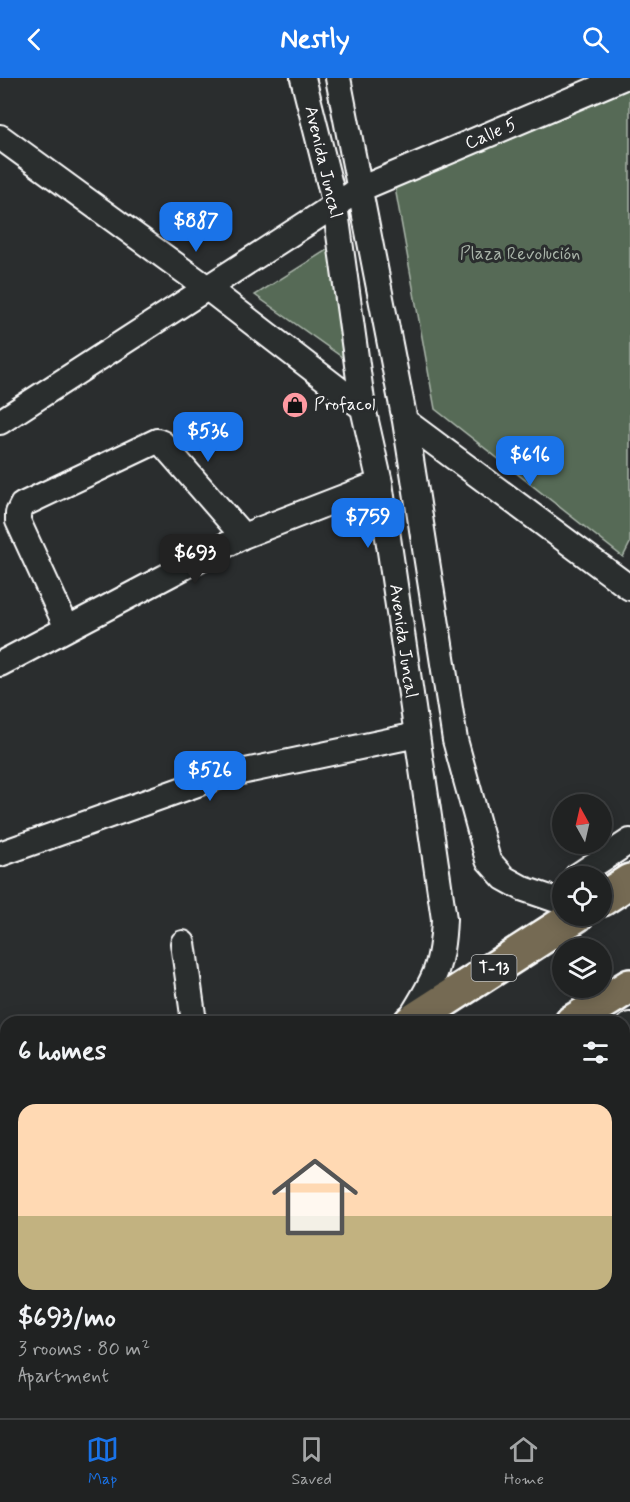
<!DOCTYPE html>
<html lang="en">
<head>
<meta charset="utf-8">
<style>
	:root { --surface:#202222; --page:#2d2f2f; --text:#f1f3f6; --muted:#a2a4a5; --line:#3d3f40; --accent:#1a73e8 }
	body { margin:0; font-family:Mynerve,sans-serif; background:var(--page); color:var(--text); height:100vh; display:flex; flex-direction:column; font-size:22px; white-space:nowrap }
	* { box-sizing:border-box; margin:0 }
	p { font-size:20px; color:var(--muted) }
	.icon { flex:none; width:33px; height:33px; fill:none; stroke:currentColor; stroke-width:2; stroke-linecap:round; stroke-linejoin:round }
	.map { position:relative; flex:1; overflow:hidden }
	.panel { position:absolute; left:0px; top:938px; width:630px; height:404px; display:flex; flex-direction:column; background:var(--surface); border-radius:18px 18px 0 0; box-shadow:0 3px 15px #0003,0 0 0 2px var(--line) }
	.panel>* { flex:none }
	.needle { width:39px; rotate:352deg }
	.tools { position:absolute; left:552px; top:716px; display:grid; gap:12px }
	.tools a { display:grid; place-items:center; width:60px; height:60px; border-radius:50%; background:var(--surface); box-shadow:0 3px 15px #0003,0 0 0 2px var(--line); font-size:30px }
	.price { position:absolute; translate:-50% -51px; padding:0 14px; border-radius:12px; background:var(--accent); color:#fff; font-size:20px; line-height:39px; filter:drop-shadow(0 2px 3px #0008) }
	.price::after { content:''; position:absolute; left:50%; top:36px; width:18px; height:14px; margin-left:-9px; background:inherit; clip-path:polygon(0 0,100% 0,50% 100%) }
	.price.active { background:#222; color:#fff }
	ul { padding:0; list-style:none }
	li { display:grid; align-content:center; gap:12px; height:318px; padding:0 18px }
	li span { display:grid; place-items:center; height:186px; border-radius:18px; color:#555 }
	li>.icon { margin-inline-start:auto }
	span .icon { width:108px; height:108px; fill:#fffc; stroke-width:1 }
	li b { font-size:26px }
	h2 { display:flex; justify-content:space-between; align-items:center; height:72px; padding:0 18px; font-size:26px }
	header { display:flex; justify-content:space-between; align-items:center; height:78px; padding:0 18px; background:var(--accent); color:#fff; font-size:27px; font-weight:700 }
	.menu { display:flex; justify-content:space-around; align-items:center; height:84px; border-top:2px solid var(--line); background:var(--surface); font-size:16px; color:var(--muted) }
	.menu a { display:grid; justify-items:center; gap:3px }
	.menu .active { color:var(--accent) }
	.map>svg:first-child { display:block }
</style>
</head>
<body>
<header><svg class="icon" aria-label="back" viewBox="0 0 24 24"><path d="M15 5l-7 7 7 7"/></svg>Nestly<svg class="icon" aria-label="search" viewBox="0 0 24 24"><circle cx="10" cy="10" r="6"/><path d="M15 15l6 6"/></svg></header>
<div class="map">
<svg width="630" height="1340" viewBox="0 0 630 1340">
	<rect width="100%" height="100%" fill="#2a2d2e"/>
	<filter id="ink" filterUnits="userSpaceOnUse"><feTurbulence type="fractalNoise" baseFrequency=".0167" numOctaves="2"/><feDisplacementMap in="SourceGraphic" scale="12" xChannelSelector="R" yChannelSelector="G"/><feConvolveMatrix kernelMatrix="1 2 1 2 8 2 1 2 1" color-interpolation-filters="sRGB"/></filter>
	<g filter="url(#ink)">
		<path fill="#566b56" stroke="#aab5aa" stroke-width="1.5" d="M630 6V465L623 479 435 331 394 104Z
			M341 163 363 294 255 217Z"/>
		<path fill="#70626f" stroke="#fff" stroke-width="1.5" d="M630 1026V1049L624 1043V1032Z"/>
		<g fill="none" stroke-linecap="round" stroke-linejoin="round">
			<g stroke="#fff" stroke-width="28">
				<path id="minor" d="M303 0 335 127 363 330 380 405 444 841C442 890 434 902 409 942
					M338 0 405 343 455 662 488 782 504 800 524 811 562 824
					M0 59 206 209 363 330
					M405 343 630 510
					M0 344 360 111 622 0
					M67 550 18 443V435L22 427 157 363 162 365 243 458
					M0 586 243 458 380 405
					M0 776 217 699 417 657
					M577 798 630 763
					M183 865 194 944
					M624 952 630 947
					M624 1068 630 1074
					M0 1338V1340
					M411 1340 412 1335
					M524 1340 526 1335"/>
			</g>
			<g stroke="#fff" stroke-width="38">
				<path id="highway" d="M602 821 630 803
					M411 944 577 837
					M572 944 630 908
					M0 1201 6 1198
					M0 1248 6 1240
					M0 1300 6 1296
					M30 1340 32 1335"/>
			</g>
			<use href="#minor" stroke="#2a2d2e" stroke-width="24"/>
			<use href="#highway" stroke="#746b52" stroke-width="33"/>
		</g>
	</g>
	<defs>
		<g id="shop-disc" transform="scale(1.35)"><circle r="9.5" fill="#ff9aa2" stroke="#2a2d2e"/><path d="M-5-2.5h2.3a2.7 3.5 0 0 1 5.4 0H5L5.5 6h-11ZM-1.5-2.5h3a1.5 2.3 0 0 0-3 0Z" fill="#111"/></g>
	</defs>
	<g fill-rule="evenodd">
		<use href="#shop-disc" x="295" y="327"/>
	</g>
	<g text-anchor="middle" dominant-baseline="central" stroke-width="6" stroke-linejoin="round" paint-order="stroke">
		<rect fill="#2a2d2e" stroke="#bfc0c0" stroke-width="1.5" x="471.5" y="877" width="45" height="26" rx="4.5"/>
		<g font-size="16" font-weight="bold" fill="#fff">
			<text x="494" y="890">T-13</text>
		</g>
		<g font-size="18" fill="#fff" stroke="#2a2d2e">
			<text transform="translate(491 56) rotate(-23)">Calle 5</text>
			<text transform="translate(323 84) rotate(77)">Avenida Juncal</text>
			<text transform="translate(403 563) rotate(82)">Avenida Juncal</text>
		</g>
		<g font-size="18" fill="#aab5aa" stroke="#2a2d2e">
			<text x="520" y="176">Plaza Revolución</text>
		</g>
		<g font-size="18" fill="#fff" stroke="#2a2d2e" text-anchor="start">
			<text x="314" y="327">Profacol</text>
		</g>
	</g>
</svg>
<div class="tools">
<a><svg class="needle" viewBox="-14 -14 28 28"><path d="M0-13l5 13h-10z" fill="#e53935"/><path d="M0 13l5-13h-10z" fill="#a2a4a5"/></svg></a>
<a><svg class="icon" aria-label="locate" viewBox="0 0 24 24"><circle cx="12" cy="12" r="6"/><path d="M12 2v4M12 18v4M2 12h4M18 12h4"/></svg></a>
<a><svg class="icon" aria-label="layers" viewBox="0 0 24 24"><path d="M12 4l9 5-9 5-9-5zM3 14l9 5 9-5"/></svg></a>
</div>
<b class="price" style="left:196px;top:175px">$887</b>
<b class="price" style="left:208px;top:385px">$536</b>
<b class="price" style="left:530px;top:409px">$616</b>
<b class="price" style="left:368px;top:471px">$759</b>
<b class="price active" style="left:195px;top:507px">$693</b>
<b class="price" style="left:210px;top:724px">$526</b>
<section class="panel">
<h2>6 homes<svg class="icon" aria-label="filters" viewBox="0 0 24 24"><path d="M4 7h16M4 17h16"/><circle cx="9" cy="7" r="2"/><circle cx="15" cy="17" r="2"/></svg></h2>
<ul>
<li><span style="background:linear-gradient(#ffd9b3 60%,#c2b280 0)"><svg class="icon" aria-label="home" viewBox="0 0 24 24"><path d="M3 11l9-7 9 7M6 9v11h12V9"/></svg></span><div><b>$693/mo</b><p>3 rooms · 80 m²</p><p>Apartment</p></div></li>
</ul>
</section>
</div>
<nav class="menu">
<a class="active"><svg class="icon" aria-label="map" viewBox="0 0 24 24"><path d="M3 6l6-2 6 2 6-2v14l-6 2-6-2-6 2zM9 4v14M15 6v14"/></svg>Map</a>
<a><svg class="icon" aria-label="saved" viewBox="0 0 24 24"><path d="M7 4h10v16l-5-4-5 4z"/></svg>Saved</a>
<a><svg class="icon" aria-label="home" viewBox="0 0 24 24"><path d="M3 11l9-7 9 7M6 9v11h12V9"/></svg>Home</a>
</nav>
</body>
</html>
